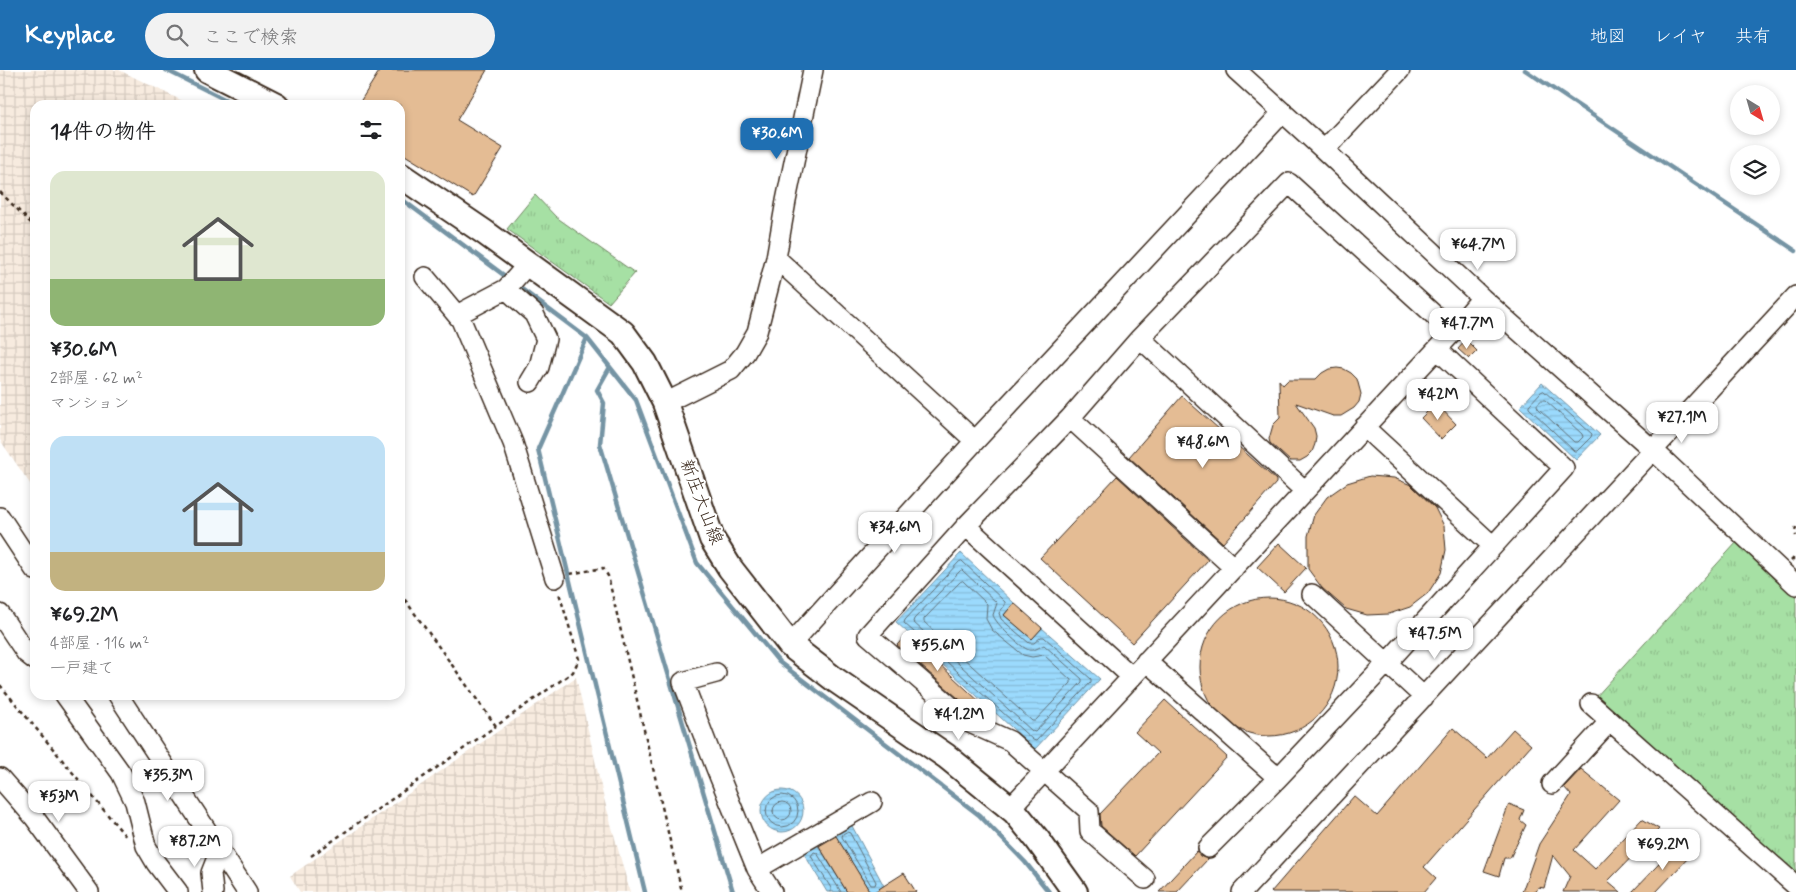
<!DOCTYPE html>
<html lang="ja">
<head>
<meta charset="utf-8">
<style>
	:root { --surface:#fff; --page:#f2f2f2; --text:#202124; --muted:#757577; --accent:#1f6fb2 }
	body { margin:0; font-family:Mynerve,"Klee One",sans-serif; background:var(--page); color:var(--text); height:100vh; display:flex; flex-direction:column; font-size:19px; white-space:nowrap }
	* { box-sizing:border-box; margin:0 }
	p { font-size:16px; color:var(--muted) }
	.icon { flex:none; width:28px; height:28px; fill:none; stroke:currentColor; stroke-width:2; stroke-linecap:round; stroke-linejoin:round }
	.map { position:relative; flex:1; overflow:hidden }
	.sheet { position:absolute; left:30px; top:30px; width:375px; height:600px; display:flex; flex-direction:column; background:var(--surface); border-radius:15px; box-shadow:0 2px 8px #0003 }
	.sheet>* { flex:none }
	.needle { width:32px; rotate:143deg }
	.buttons { position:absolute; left:1730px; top:15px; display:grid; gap:10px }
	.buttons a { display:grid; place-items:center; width:50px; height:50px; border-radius:50%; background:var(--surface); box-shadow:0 2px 8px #0003; font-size:25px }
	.price { position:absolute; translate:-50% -42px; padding:0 11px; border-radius:10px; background:#fff; color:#222; font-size:16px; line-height:32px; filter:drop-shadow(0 1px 2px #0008) }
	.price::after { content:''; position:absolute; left:50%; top:30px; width:15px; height:11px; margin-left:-8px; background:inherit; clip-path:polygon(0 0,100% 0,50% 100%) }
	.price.on { background:var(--accent); color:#fff }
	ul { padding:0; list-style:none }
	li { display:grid; align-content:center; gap:10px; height:265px; padding:0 20px }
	li span { display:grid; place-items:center; height:155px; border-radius:15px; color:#555 }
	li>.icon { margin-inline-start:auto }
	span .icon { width:90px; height:90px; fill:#fffc; stroke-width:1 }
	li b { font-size:21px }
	h2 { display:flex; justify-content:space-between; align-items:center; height:60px; padding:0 20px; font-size:21px }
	header { display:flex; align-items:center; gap:30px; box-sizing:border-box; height:70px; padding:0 25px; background:var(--accent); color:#fff }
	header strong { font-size:24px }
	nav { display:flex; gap:28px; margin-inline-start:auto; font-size:18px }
	.search { width:350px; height:45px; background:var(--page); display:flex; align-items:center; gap:12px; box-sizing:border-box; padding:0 18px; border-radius:28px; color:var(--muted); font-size:19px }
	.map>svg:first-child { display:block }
</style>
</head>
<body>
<header>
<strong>Keyplace</strong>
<div class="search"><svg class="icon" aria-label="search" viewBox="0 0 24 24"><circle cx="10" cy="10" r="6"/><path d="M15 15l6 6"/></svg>ここで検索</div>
<nav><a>地図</a><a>レイヤ</a><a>共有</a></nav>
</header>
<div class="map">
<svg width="1796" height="822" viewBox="0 0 1796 822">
	<defs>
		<pattern id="industrial-grid" width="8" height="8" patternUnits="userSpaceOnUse" patternTransform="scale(1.25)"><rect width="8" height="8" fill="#f7ebdf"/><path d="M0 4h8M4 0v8" fill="none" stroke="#d5cabf"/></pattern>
		<pattern id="grass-tufts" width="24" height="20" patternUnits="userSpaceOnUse" patternTransform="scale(1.25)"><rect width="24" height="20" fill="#a6e0a4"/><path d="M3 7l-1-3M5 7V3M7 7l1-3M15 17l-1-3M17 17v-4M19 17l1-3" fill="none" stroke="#90c08d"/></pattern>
		<pattern id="water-rules" width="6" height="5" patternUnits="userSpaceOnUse" patternTransform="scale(1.25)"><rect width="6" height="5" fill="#9bdafd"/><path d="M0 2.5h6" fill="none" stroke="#86bbd8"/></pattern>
	</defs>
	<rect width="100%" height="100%" fill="#fff"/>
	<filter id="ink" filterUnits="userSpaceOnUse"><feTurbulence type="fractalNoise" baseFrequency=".02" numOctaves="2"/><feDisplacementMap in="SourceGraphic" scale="10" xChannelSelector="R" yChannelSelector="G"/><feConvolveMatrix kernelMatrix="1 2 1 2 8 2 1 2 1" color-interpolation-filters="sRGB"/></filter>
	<g filter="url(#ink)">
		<path fill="url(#industrial-grid)" d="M0 0H119L191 35H35V421L0 370Z
			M576 607 603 725 630 822H300L290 806Z"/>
		<path fill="url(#grass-tufts)" stroke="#708561" d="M535 125 556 147 635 203 609 233 507 159Z
			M1737 472 1796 527V808L1594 629Z"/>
		<path fill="url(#water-rules)" stroke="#7594a4" d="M1542 313 1600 365 1576 390 1520 337Z
			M961 483 1014 533 1004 545 1032 569 1042 558 1100 609 1035 679 896 552Z
			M761 741a21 21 0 1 1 42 0a21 21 0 1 1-42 0Z
			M851 754 884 816 874 822H870L834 764Z
			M817 774 847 822H827L803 782Z"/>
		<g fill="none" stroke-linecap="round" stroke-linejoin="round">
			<path stroke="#617077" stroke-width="1" d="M1544 321 1592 364 1591 367 1577 381H1574L1529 338V335L1541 322Z
				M1542 330H1545L1582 364 1583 367 1578 372H1574L1538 338 1537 335Z
				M962 491 1005 532V535L999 543 1001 549 1029 573H1034L1041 567H1044L1091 609V612L1036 671 1033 670 904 553 905 550 959 492Z
				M962 500 997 533 993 545C995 553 1021 578 1029 580 1035 581 1039 577 1044 575L1082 609V612L1035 662 1032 661 913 552 914 549 960 501Z
				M963 511 987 534 986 549 992 560 1023 585 1032 587 1044 585 1071 610V613L1035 651H1032L924 552V549L960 512Z
				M766 741a16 16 0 1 1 32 0a16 16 0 1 1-32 0Z
				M773 741a9 9 0 1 1 18 0a9 9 0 1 1-18 0Z
				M847 762 850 763 876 812 875 815H871L842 767 843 764Z
				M831 822V818L811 786 814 782 817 783 841 822"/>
			<path stroke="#7594a4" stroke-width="4.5" d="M166 0 236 35
				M1525 0 1796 181
				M400 128 509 209
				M515 214 587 268 636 330 697 493 779 592 979 745 1025 792 1049 822
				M587 268 538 379 645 822
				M610 297 597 320 604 333 600 374 733 822"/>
		</g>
		<path fill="#e4bc94" stroke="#3b2a1e" d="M380 0H487L457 50 503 78 473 127 400 82V35H358Z
			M1466 270 1477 281 1469 289 1458 279Z
			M1337 298 1344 299 1351 303 1357 309 1361 324 1359 332 1354 338 1341 346H1333L1296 333 1314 358 1316 366 1315 374 1312 382 1307 387 1300 391H1290L1270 373 1269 369 1273 355 1280 348 1279 310 1283 315 1288 310H1315L1322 303 1329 299Z
			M1182 326 1276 410V413L1223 473 1129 387Z
			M1436 333 1456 354 1441 369 1421 348Z
			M1117 406 1208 490 1132 573 1040 488Z
			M1370 406 1394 408 1411 415 1435 438 1444 456 1446 480 1441 503 1428 523 1410 537 1389 544 1367 545 1346 539 1322 518 1308 499V466L1314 445 1327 427 1347 413Z
			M1279 473 1306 498 1284 522 1257 497Z
			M1200 597a69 69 0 1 1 138 0a69 69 0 1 1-138 0Z
			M1014 533 1042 558 1032 569 1004 545Z
			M907 564 982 634 974 642 897 575Z
			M1165 630 1227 687 1135 786 1101 756 1100 744 1158 683 1135 662Z
			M1453 658 1487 688 1513 659 1531 675 1424 797 1436 808 1424 822H1271L1354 726 1377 746Z
			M1581 699 1619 730 1574 780 1595 799 1642 749 1659 759 1608 811 1621 822H1563L1570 806 1553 785 1544 818 1538 817 1536 822H1522L1539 774 1571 725 1564 717Z
			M1509 734 1524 740 1520 750 1526 755 1510 788H1504L1499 806 1484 801Z
			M836 766 870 822H847L819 776Z
			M1676 776 1690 786 1656 822H1632Z
			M1197 781 1200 786 1208 789 1177 822H1159Z
			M904 803 916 822H874Z"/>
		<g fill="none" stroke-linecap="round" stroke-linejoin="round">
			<g stroke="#3b2a1e" stroke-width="22">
				<path id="minor" d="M1236 0 1324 80 1482 228 1653 380 1242 822
					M1324 80 1400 0
					M776 188 975 371
					M528 194 506 219 534 244 546 269 539 297 530 312
					M425 207 461 250 513 373 555 508
					M1796 226 1653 380 1796 515
					M457 245 506 219
					M1140 268 1289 113 1453 262
					M665 333 731 300 745 283 757 262 776 188 786 131 813 0
					M1070 348 1140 268 1305 421
					M1364 357 1493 476
					M0 447 35 500
					M966 456 1070 348 1234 498
					M0 544 26 583 35 590
					M790 575 975 371 1283 42
					M1146 591 1278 708 1208 778
					M716 603 683 612 716 698 757 799
					M1132 607 966 456 868 565 970 653 1010 671 1089 741 1090 761 1145 809
					M65 625 121 703 135 732 146 776 156 793 178 822
					M118 625 247 822
					M1424 627 1387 593 1564 398 1437 279
					M1591 634 1796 816
					M0 708 34 747 89 822
					M1278 708 1387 593 1312 524
					M1552 714 1610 651
					M1010 738 1453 262 1482 228
					M213 822 211 803 220 780
					M772 822 757 799 872 732"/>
			</g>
			<g stroke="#3b2a1e" stroke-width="28">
				<path id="major" d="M207 0 276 35
					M400 105 484 162 623 263 645 293 665 333 712 469 730 498 790 575 834 609 946 686 1015 742 1037 769 1075 822"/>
			</g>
			<path stroke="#3b2a1e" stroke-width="2.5" stroke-dasharray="4 4" stroke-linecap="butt" d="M0 122 35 157
				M1796 457 1795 461 1796 466
				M1791 491 1796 486
				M570 504 603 498 608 506 682 822
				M400 523 496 656 573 602 579 589 559 523
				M0 615 127 768
				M311 786 496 656"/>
			<use href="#minor" stroke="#fff" stroke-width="19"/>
			<use href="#major" stroke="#fff" stroke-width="24"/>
		</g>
	</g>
	<g text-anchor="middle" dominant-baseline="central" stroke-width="4" stroke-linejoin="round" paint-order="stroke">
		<g font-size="18" fill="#3b2a1e" stroke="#fff">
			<text transform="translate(701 432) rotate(69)">新庄大山線</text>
		</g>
	</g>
</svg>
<div class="buttons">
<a><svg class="needle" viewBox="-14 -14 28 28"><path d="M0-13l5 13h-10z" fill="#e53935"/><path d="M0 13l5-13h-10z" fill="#757577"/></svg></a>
<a><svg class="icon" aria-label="layers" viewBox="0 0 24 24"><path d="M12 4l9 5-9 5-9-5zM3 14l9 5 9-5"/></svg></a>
</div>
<b class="price on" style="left:777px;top:90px">¥30.6M</b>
<b class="price" style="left:1478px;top:201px">¥64.7M</b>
<b class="price" style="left:1467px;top:280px">¥47.7M</b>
<b class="price" style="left:1438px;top:351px">¥42M</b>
<b class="price" style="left:1682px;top:374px">¥27.1M</b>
<b class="price" style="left:1203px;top:399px">¥48.6M</b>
<b class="price" style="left:895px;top:484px">¥34.6M</b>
<b class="price" style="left:1435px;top:590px">¥47.5M</b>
<b class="price" style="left:938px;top:602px">¥55.6M</b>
<b class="price" style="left:959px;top:671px">¥41.2M</b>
<b class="price" style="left:168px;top:732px">¥35.3M</b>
<b class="price" style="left:59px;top:753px">¥53M</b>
<b class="price" style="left:195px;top:798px">¥87.2M</b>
<b class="price" style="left:1663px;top:801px">¥69.2M</b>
<section class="sheet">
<h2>14件の物件<svg class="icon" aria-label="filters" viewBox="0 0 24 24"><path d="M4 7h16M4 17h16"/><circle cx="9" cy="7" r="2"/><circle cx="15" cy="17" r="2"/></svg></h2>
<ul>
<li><span style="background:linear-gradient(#dfe7d0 70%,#8fb573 0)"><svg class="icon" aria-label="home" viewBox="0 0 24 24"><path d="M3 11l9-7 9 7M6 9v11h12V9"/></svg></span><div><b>¥30.6M</b><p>2部屋 · 62 m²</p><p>マンション</p></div></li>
<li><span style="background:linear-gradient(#bfe0f5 75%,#c2b280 0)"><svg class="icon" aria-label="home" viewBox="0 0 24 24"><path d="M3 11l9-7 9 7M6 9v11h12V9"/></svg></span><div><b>¥69.2M</b><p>4部屋 · 116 m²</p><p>一戸建て</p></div></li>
</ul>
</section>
</div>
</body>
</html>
